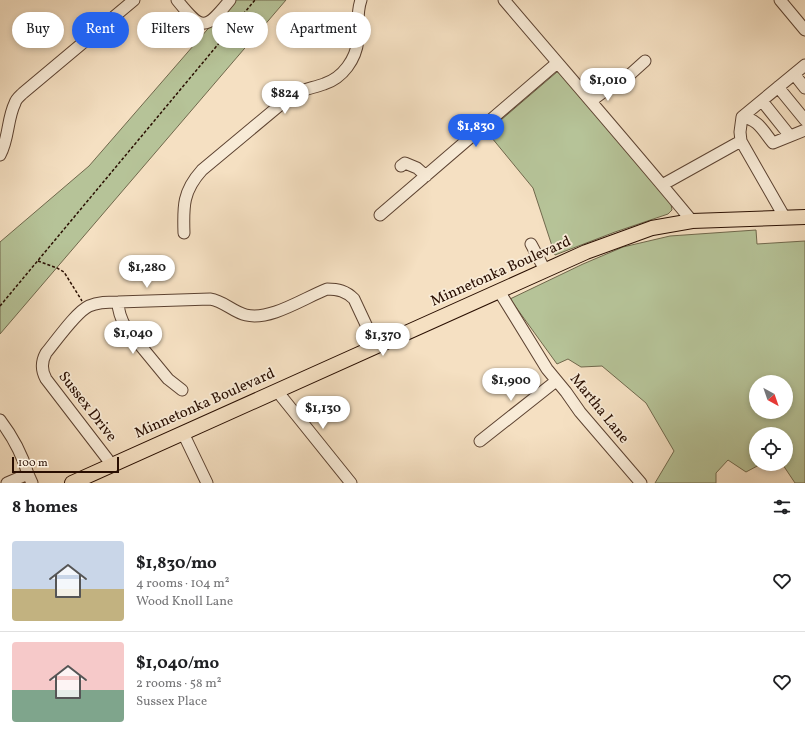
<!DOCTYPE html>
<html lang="en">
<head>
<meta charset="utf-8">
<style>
	:root { --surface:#fff; --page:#f6f6f6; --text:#202124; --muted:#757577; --line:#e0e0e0; --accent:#2563eb }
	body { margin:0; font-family:Vollkorn,serif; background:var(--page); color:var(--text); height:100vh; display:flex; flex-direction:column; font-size:15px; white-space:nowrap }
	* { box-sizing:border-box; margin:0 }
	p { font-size:13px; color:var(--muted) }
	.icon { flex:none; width:22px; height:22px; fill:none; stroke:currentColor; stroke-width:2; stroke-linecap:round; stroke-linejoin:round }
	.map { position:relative; height:483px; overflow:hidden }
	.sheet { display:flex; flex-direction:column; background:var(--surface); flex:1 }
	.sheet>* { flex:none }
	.guide { position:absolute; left:12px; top:12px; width:400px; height:36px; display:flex; gap:8px }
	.needle { width:26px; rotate:140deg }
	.buttons { position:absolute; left:749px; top:375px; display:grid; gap:8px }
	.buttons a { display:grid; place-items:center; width:44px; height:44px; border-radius:50%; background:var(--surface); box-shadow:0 2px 6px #0003; font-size:20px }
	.scale { position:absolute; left:12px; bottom:10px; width:107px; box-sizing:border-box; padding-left:4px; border:2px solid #290e01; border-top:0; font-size:11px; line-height:14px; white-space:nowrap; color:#290e01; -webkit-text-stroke:3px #f8ebd7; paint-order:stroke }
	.price { position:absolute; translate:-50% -34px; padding:0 9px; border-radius:14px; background:#fff; color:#222; font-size:13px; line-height:26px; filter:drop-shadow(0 1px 2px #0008) }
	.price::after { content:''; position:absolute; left:50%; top:24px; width:12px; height:9px; margin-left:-6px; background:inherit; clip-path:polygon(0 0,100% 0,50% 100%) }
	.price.selected { background:var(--accent); color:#fff }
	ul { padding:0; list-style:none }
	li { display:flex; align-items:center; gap:12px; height:100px; padding:0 12px }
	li+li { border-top:1px solid var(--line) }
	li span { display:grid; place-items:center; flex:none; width:112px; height:80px; border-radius:4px; color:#555 }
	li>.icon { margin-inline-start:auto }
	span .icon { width:48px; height:48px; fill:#fffc; stroke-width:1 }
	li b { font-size:17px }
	h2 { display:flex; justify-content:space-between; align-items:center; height:48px; padding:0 12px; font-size:17px }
	.pill { padding:0 14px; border-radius:18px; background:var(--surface); box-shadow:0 2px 6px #0003; font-size:14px; line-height:36px }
	.pill.selected { background:var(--accent); color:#fff }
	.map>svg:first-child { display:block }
</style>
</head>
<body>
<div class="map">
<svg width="805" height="483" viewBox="0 0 805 483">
	<rect width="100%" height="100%" fill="#f5e0c2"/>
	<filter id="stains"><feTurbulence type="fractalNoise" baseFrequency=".005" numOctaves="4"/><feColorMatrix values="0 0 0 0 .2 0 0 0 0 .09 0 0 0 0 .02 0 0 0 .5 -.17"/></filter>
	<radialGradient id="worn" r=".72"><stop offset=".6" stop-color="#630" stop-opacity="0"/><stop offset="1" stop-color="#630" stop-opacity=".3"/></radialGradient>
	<path fill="#b6c398" stroke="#70684c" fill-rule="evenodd" d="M233 0H286L0 334V242L89 166Z
		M557 72 560 73 671 204 672 210 668 214 615 232 555 255 533 188 487 132Z
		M756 230 757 244 805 241V483H795L783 465 779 464H786V434H756V464H761L746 472 728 460 716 473V483H655L674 451 646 403 602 366 581 367 568 359 557 364 510 299 583 264 623 247 670 236ZM756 382H786V412H756Z"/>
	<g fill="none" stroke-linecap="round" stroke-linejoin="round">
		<g stroke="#5c4231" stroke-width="13">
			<path id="minor" d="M177 0C202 31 205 31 230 0
				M504 0C567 74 630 146 692 221
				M780 0 805 30
				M794 74 805 88
				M778 87 805 120
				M591 101 614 84 625 79 645 61
				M762 101 790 136
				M742 117 805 65
				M0 155C9 139 7 119 15 103 16 99 20 96 23 93L134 0
				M401 166 405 163 417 168 426 176
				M662 185 741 141
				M380 215 557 63
				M785 218 741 141 740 132 742 117C758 119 763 131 773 143L805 130
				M184 233C183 206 183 191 202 170L292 95C303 89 313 88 324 84 343 78 356 59 358 40 359 26 356 14 361 0
				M531 244 545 270
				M499 291 547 369 566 392 580 412 641 483
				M118 302C118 312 121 319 126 328L168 379 182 390
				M277 391 351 483
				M0 420C13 437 22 454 28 474
				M183 433 207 483
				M480 441 556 381
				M112 465 46 379C41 370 41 362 46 353 56 341 76 312 89 306 98 302 108 302 118 302L210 299C224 301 233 312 246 315 270 321 304 298 327 289 338 289 346 291 354 299L376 346
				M7 483 28 474 32 483"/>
		</g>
		<g stroke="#290e01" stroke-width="16">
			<path id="major" d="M72 483 586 252 652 228 692 221 805 217"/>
		</g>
		<path stroke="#290e01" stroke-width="1.5" stroke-dasharray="3 2" stroke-linecap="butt" d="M38 261 57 268 64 272 82 301
			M0 306 255 0"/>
		<use href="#minor" stroke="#f8ebd7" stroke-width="11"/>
		<use href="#major" stroke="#f5e0c2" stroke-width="14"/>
	</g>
	<g text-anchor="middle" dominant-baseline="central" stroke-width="3.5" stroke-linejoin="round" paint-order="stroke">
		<g font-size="15" fill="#290e01" stroke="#f8ebd7">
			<text transform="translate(501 272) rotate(-24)">Minnetonka Boulevard</text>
			<text transform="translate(205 404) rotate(-24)">Minnetonka Boulevard</text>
			<text transform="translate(87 407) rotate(52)">Sussex Drive</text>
			<text transform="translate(599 409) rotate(51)">Martha Lane</text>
		</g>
	</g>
	<rect width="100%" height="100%" filter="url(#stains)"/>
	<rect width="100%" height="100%" fill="url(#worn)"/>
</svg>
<div class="buttons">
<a><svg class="needle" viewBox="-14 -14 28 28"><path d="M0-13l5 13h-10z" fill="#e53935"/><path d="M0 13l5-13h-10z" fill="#757577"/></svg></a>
<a><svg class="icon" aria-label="locate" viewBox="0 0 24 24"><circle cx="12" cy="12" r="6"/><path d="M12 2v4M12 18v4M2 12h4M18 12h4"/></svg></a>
</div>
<div class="scale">100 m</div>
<b class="price" style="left:608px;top:102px">$1,010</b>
<b class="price" style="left:285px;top:115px">$824</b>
<b class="price selected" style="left:476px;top:148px">$1,830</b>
<b class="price" style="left:147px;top:289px">$1,280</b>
<b class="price" style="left:133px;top:355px">$1,040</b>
<b class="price" style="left:383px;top:357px">$1,370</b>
<b class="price" style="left:511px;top:402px">$1,900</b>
<b class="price" style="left:323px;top:430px">$1,130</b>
<div class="guide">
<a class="pill">Buy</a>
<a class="pill selected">Rent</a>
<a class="pill">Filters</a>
<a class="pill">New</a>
<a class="pill">Apartment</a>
</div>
</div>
<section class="sheet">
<h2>8 homes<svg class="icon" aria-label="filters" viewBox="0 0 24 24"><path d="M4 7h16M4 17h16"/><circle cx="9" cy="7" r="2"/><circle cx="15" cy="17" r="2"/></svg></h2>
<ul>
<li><span style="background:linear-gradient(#c9d6e8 60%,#c2b280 0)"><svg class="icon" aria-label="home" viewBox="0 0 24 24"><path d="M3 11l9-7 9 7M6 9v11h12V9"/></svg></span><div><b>$1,830/mo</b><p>4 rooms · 104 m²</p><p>Wood Knoll Lane</p></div><svg class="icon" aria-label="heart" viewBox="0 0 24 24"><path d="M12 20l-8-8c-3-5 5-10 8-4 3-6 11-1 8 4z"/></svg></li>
<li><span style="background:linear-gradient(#f6c9c9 60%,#7fa58c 0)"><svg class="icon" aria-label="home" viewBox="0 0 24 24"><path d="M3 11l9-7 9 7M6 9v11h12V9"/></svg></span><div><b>$1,040/mo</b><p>2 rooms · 58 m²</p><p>Sussex Place</p></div><svg class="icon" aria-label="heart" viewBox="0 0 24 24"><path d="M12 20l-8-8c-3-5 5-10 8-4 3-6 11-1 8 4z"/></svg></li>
</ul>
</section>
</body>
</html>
